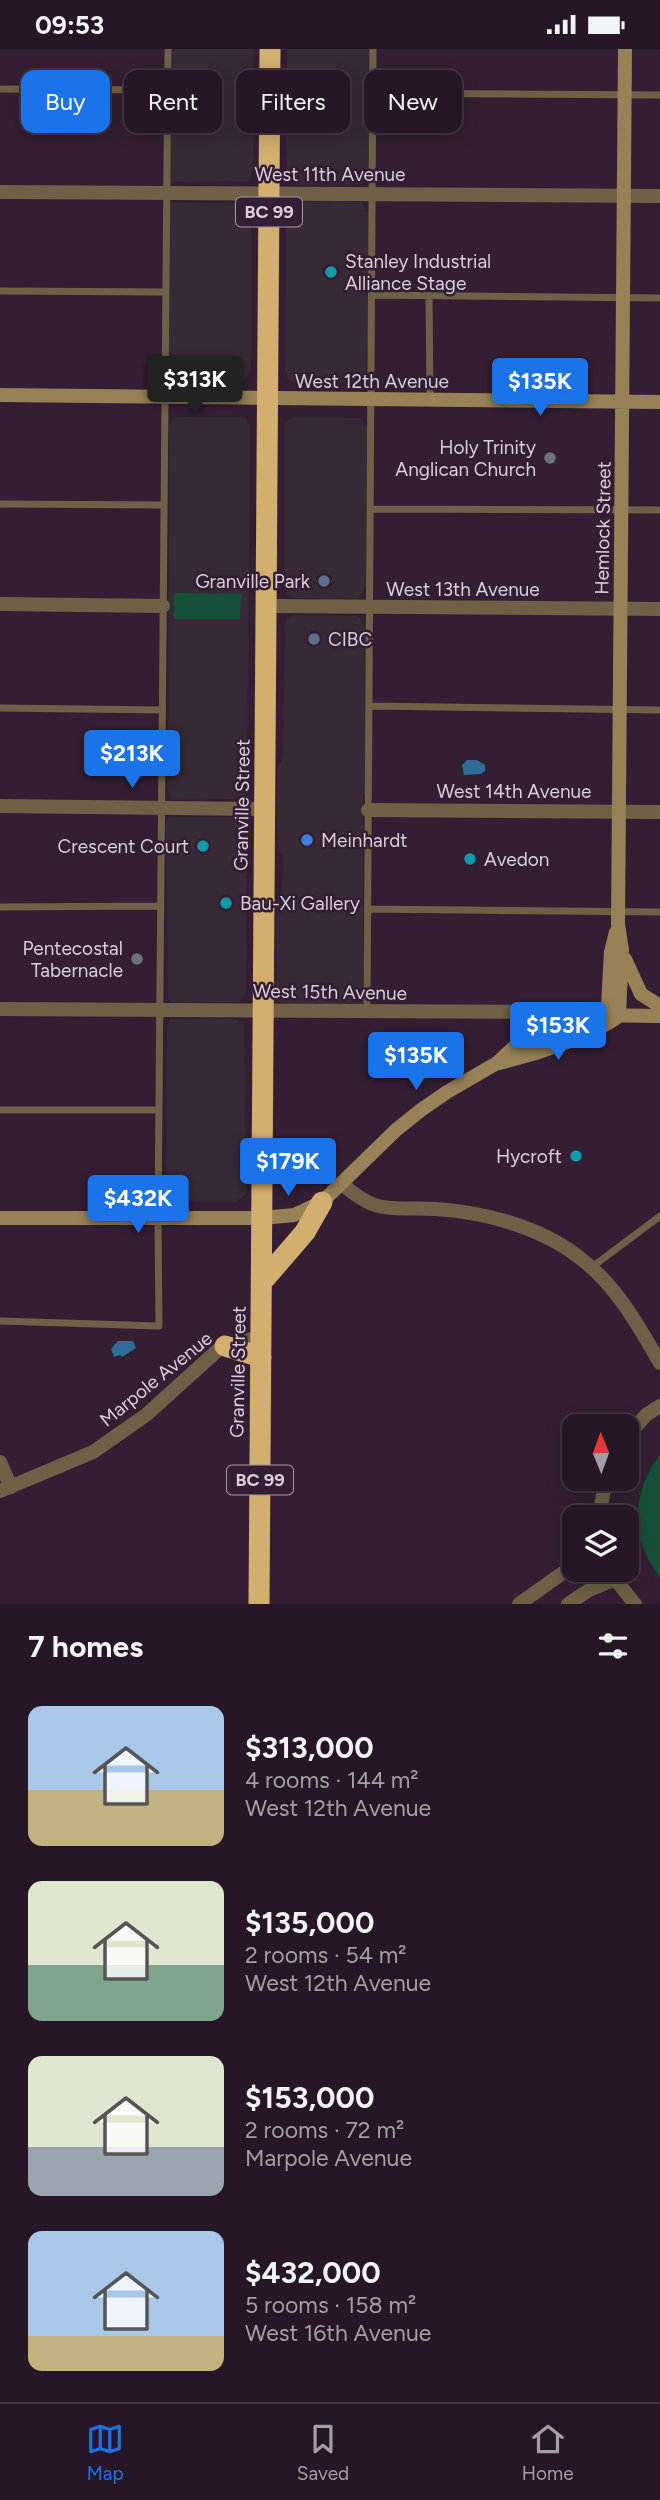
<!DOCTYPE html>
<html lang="en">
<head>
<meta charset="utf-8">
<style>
	:root { --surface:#271626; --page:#332332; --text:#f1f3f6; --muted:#a49fa7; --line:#433543; --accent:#1a73e8 }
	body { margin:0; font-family:Figtree,sans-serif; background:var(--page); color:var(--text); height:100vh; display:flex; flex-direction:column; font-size:26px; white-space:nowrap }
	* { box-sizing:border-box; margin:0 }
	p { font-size:23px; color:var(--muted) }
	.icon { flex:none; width:38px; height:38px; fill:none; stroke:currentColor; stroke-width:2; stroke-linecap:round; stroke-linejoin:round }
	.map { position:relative; height:1555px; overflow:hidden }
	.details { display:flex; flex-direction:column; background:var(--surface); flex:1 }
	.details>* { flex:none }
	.banner { position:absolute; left:21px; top:21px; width:620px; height:63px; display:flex; gap:14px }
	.needle { width:46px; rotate:359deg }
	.buttons { position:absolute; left:562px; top:1365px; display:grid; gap:14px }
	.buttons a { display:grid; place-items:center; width:77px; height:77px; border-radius:14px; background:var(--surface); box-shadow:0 4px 18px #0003,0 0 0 2px var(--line); font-size:35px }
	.price { position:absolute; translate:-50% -60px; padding:0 16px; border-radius:7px; background:var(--accent); color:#fff; font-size:23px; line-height:46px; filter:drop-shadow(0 2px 4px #0008) }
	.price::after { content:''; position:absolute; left:50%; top:42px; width:21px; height:16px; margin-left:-10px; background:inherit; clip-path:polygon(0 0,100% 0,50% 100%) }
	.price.selected { background:#222; color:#fff }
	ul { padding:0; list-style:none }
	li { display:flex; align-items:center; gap:21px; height:175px; padding:0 28px }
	li span { display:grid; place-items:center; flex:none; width:196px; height:140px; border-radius:14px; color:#555 }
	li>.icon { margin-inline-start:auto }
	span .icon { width:84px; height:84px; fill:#fffc; stroke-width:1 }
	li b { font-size:30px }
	h2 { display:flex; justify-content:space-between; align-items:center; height:84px; padding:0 28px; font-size:30px }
	.pill { padding:0 24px; border-radius:14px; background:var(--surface); box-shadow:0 4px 18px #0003,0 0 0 2px var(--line); font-size:24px; line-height:63px }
	.pill.selected { background:var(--accent); color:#fff }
	.status { display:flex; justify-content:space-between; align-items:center; height:49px; padding:0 35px; background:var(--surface); direction:ltr }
	.status svg { height:19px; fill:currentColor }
	.menu { display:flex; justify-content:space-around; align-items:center; height:98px; border-top:2px solid var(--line); background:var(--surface); font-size:19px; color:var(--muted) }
	.menu a { display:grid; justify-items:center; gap:4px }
	.menu .selected { color:var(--accent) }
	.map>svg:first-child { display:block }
</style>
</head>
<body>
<div class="status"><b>09:53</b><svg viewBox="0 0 49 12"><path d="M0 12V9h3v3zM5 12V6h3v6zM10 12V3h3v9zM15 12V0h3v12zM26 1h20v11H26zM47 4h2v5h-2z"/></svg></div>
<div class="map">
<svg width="660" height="1555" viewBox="0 0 660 1555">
	<rect width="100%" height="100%" fill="#341e33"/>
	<path fill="#382936" d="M172 0H254L253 122 248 132 169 133Z
		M287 0H373L372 126H367L363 135 298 136 289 132 287 124Z
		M295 153H362L366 163H371L366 328 360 334H294L288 330 285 323 286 164 289 157Z
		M169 154H240L251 160V321L244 332 171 333 167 326Z
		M175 368H241L246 370 250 377 247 741 244 748 237 750 174 751 170 749 168 741 169 374Z
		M295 368 360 369 365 376H370V538L364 539 359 550 295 549 288 546 285 538V376L289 371Z
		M294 566 357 567 360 569 364 578H369L368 745 363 746V956L281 954 275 947 276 861 282 844 283 810 277 796V722L283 707 285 574 288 569Z
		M169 768H237L247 777 246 944 239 953H171L168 950 166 774Z
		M171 970H235L244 976 246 1141 245 1146 236 1153 169 1152 166 1149 167 975Z"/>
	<path fill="#155139" d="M174 544 241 545 240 570H174Z
		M660 1406V1528C630 1492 631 1442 660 1406Z"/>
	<path fill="#2d6d97" d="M467 711H477L485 716V722L481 725 464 726 462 716Z
		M118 1292H133L136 1299 122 1308 120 1306 114 1308 111 1300Z"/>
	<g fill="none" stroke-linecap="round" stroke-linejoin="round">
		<path stroke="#6f6147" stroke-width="7" d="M0 40 166 41
			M372 44 660 46
			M0 242 165 243
			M372 246 660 249
			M429 247 430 351
			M0 455 163 456
			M370 460 660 461
			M370 657 660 661
			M0 659 162 661
			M0 858 160 857
			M368 860 660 863
			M367 962 373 0
			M0 1061H159
			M592 1218 660 1167
			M0 1272 159 1277 158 1169 168 0"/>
		<path stroke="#6f6147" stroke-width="14" d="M0 143 660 147
			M0 555 163 557
			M266 557 660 560
			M0 757 265 760
			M368 761 660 763
			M0 960 545 963 578 968
			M342 1135C380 1168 391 1157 436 1160 484 1163 541 1178 580 1209 616 1236 638 1276 660 1314
			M626 1389 646 1366 660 1357
			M0 1413 11 1438
			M0 1442 93 1403 146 1366 218 1301 261 1287
			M602 1468 601 1457 606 1430
			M611 1521 615 1530 635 1555
			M519 1555 574 1516
			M568 1555 589 1541 615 1530"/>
		<path stroke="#978157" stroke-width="14" d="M0 346 660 353
			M625 910 641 945 660 957
			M619 967 622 901 618 875 625 0
			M607 974 611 903 616 883
			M499 1014C533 1006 591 988 619 967
			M0 1169H262L294 1166 322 1153 396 1081 421 1061 447 1043 497 1014 514 998 550 979 578 968 593 966 660 967"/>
		<path stroke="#d2af6e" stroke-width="21" d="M262 1233 305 1183 322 1153
			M225 1297 261 1308
			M259 1555 270 0"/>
	</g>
	<g fill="#0f9aa8" stroke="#341e33" stroke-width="2.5">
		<circle cx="331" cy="223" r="7"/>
		<circle cx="203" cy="797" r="7"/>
		<circle cx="470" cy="810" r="7"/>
		<circle cx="226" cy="854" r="7"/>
		<circle cx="576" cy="1107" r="7"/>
	</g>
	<g fill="#6b7280" stroke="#341e33" stroke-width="2.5">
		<circle cx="550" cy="409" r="7"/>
		<circle cx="137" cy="910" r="7"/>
	</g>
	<g fill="#5c6f8a" stroke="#341e33" stroke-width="2.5">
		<circle cx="324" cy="532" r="7"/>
		<circle cx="314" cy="590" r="7"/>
	</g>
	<circle fill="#3f7fe0" stroke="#341e33" stroke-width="2.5" cx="307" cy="791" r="7"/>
	<g text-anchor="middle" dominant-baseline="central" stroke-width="5" stroke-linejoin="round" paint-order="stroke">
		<g fill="#341e33" stroke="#a998a8" stroke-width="2">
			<rect x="236" y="148.5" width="66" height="29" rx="5"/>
			<rect x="227" y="1416.5" width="66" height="29" rx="5"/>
		</g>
		<g font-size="18" font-weight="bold" fill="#dbcdda">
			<text x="269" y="163">BC 99</text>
			<text x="260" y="1431">BC 99</text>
		</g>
		<g font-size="19" fill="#dbcdda" stroke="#341e33">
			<text x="330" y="125">West 11th Avenue</text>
			<text x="372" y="332">West 12th Avenue</text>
			<text transform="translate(603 479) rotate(-89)">Hemlock Street</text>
			<text x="463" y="540">West 13th Avenue</text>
			<text x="514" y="742">West 14th Avenue</text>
			<text transform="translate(242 756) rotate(-89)">Granville Street</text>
			<text transform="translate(330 943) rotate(1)">West 15th Avenue</text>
			<text transform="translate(238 1323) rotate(-89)">Granville Street</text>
			<text transform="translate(156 1330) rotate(-39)">Marpole Avenue</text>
		</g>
		<g font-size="19" fill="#dbcdda" stroke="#341e33" text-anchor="start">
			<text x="345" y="212">Stanley Industrial<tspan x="345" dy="22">Alliance Stage</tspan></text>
			<text x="536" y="398" text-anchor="end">Holy Trinity<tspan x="536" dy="22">Anglican Church</tspan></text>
			<text x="310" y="532" text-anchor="end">Granville Park</text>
			<text x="328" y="590">CIBC</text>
			<text x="321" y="791">Meinhardt</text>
			<text x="189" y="797" text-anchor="end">Crescent Court</text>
			<text x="484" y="810">Avedon</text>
			<text x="240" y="854">Bau-Xi Gallery</text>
			<text x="123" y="899" text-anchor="end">Pentecostal<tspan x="123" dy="22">Tabernacle</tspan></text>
			<text x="562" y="1107" text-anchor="end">Hycroft</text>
		</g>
	</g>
</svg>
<div class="buttons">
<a><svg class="needle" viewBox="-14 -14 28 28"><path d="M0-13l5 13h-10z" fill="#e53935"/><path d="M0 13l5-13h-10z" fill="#a49fa7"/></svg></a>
<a><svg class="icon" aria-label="layers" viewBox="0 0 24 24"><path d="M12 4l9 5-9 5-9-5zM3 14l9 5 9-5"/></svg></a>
</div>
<b class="price selected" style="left:195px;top:367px">$313K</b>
<b class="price" style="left:540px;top:369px">$135K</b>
<b class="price" style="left:132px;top:741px">$213K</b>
<b class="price" style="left:558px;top:1013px">$153K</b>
<b class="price" style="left:416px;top:1043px">$135K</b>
<b class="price" style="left:288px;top:1149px">$179K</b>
<b class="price" style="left:138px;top:1186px">$432K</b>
<div class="banner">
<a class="pill selected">Buy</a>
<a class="pill">Rent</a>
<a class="pill">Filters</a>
<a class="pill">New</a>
</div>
</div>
<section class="details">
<h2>7 homes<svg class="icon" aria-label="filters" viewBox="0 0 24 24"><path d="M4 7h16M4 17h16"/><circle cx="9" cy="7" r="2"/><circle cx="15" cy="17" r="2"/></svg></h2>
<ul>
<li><span style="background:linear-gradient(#a9c7e8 60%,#c2b280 0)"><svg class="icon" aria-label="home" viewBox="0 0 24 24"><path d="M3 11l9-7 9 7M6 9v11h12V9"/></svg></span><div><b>$313,000</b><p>4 rooms · 144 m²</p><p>West 12th Avenue</p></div></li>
<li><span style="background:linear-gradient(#dfe7d0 60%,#7fa58c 0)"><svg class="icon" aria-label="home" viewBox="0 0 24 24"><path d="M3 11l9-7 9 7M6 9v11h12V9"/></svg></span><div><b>$135,000</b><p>2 rooms · 54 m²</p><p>West 12th Avenue</p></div></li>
<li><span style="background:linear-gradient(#dfe7d0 65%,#9aa5b1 0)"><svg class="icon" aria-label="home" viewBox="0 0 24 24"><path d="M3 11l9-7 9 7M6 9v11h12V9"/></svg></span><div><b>$153,000</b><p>2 rooms · 72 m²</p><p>Marpole Avenue</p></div></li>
<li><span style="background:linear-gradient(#a9c7e8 75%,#c2b280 0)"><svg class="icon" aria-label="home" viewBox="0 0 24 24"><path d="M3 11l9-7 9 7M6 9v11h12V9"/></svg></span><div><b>$432,000</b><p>5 rooms · 158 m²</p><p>West 16th Avenue</p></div></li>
</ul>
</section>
<nav class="menu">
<a class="selected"><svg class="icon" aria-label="map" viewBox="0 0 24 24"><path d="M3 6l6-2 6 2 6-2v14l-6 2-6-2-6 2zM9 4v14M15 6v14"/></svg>Map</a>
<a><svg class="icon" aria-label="saved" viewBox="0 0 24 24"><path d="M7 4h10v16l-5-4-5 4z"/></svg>Saved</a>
<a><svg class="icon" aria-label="home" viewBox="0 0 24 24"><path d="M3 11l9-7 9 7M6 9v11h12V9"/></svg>Home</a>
</nav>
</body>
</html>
